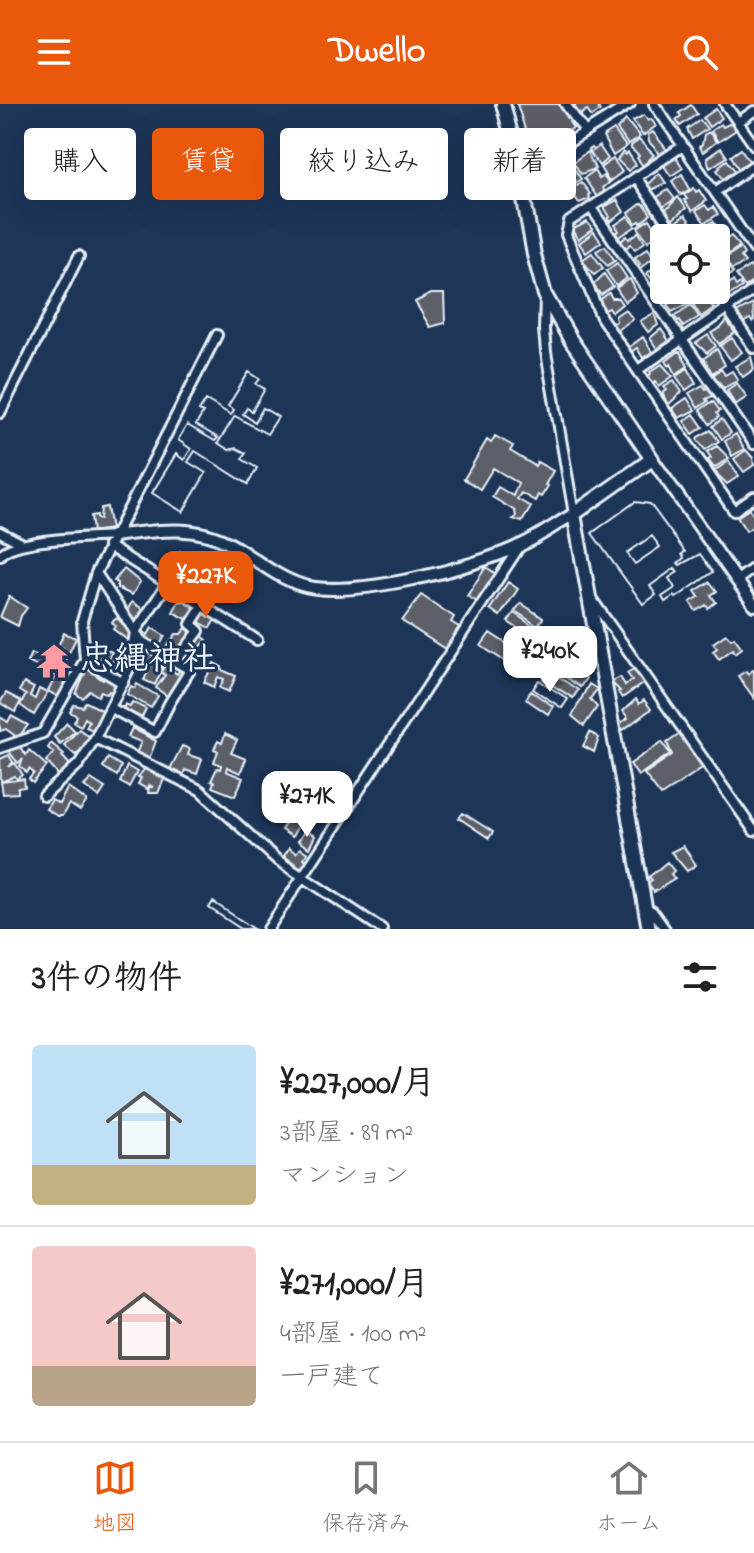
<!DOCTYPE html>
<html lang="ja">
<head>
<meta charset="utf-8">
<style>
	:root { --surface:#fff; --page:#f2f2f2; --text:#202124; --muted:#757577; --line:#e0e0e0; --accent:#ea580c }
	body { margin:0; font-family:"Indie Flower","Klee One",sans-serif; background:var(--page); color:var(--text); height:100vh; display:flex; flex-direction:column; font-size:30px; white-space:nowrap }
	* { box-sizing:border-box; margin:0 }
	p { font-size:26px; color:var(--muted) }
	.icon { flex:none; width:44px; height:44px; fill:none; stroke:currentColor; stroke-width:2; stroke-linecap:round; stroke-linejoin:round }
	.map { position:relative; height:825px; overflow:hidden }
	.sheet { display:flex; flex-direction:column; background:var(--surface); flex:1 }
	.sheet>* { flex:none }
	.banner { position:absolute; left:24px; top:24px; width:706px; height:72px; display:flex; gap:16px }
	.buttons { position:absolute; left:650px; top:120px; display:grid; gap:16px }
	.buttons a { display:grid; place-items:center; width:80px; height:80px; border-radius:8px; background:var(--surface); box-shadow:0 8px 32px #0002; font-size:40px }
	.price { position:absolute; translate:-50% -68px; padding:0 18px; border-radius:16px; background:#fff; color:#222; font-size:26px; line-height:52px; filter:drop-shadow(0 2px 4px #0008) }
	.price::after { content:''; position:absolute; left:50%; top:48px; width:24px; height:18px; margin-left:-12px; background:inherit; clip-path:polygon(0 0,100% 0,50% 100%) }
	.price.active { background:var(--accent); color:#fff }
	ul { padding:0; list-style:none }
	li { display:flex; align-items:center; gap:24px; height:200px; padding:0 32px }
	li+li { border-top:2px solid var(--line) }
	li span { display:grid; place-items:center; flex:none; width:224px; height:160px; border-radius:8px; color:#555 }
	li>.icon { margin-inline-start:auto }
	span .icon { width:96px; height:96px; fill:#fffc; stroke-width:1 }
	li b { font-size:34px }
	h2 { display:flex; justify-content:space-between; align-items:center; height:96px; padding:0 32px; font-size:34px }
	.pill { padding:0 28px; border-radius:8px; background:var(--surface); box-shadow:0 8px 32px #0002; font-size:28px; line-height:72px }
	.pill.active { background:var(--accent); color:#fff }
	header { display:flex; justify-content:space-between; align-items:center; height:104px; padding:0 32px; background:var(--accent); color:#fff; font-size:36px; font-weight:700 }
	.tabs { display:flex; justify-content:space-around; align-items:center; height:112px; border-top:2px solid var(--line); background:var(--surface); font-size:22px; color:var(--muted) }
	.tabs a { display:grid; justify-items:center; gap:4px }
	.tabs .active { color:var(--accent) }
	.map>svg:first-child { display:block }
</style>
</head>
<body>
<header><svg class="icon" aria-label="menu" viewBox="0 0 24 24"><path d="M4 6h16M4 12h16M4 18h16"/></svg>Dwello<svg class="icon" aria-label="search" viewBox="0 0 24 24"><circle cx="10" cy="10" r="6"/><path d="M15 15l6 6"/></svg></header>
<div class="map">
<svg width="754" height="825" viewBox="0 0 754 825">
	<rect width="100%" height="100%" fill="#1d3557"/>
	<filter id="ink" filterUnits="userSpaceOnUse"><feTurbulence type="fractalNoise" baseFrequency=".0125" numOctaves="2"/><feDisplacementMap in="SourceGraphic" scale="16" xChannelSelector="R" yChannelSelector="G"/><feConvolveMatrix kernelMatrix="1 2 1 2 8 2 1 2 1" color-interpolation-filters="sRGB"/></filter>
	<g filter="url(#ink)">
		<path fill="#5d5f67" stroke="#e8f1f8" stroke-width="2" fill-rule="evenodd" d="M517 0H560L571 16 569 18 573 24 545 42 532 38 527 31Z
			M596 0 600 7 591 13 587 6 580 11 574 3 576 0Z
			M691 1 697 10 680 22 676 16 681 12 679 9Z
			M716 5 722 14 709 23 703 14Z
			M644 11 648 17 651 15 656 22 643 32 633 17Z
			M626 16 640 33 628 41 617 25Z
			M700 16 707 25 692 35 687 25Z
			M721 20 723 23 729 20 733 21 736 26 718 38 711 27Z
			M614 26 626 43 613 52 603 33Z
			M653 28 667 46 660 50 649 38 648 31Z
			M709 28 716 38 703 48 699 43 702 41 704 31Z
			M639 36 654 51 643 62 637 54 639 52 631 45V42Z
			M599 42 608 55 599 62 588 46 591 44 593 47Z
			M721 44 727 53 710 64 707 54Z
			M741 45 750 58 739 66 731 52Z
			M587 48 595 65 581 70 573 58Z
			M623 48 625 51 628 49 636 61 628 67 617 56Z
			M676 53 683 64 671 72 664 62Z
			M613 55 622 68 609 78 600 64Z
			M727 56 736 68 724 76 717 66 720 64 719 62Z
			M570 59 581 75 568 83 558 68Z
			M594 67 599 75 603 72 608 79 602 84 604 88 597 93 584 74Z
			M659 69 666 79 651 86 647 81Z
			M682 70 690 85 681 91 672 77Z
			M581 78 590 90 588 91 590 95 579 99 571 88V85Z
			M694 84 696 88 699 86 706 97 692 107 684 96 687 95 684 91Z
			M668 86 675 95 663 103 656 94Z
			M678 93 686 104 672 116 665 107Z
			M617 96 624 108 610 118 608 115 610 113 604 103Z
			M641 100H644L651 110 641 119 640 117 636 119 629 109Z
			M705 101 709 106 713 103 718 110 705 119 696 107Z
			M685 111 696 125 682 132 674 119Z
			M628 112 636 122 618 134 615 130 619 127 615 121Z
			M650 115 659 129 648 137 638 123Z
			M713 117 722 131 716 135 711 134 704 124Z
			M587 118 593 125 578 136 572 126Z
			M594 128 601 138 586 149 579 139Z
			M639 128 645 138 635 145 631 140 626 144 621 137 627 132 629 135Z
			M726 130 728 134 731 132 740 142 724 153 716 143V138Z
			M605 142 615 157 607 162 596 147Z
			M648 144 654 153 639 165 637 162 640 160 635 153Z
			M740 144 744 150 741 153 745 158 732 166 724 155Z
			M592 149 603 164 594 171 582 156Z
			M617 159 627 174 616 182 606 167Z
			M661 159 664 171 654 178 647 169Z
			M717 160 721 165 727 161 733 169 717 180Z
			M750 162 754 168V177L745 183 736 171Z
			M604 170 613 183 601 191 593 181Z
			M630 175 637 189 625 198 616 184Z
			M733 177 736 182 740 179 742 183 727 193 721 185Z
			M609 189 612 194H618L622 200 612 208 609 204 605 206 598 197Z
			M431 190H444L445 219 430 223 415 198Z
			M681 190 688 200 672 208 668 201Z
			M707 190 709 193 706 196 714 204 701 213 693 200Z
			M753 200 754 216 752 218 750 215 743 219 736 209Z
			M691 201 699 213 683 223 680 216 678 217 674 212Z
			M625 205 633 215 617 226 612 220 616 217 615 212Z
			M654 209 658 221 648 228 640 217Z
			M727 217 735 229 719 240 711 229 721 224Z
			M661 225 669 237 657 245 650 234Z
			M708 231 716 242 707 249 696 239Z
			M643 233 652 248 643 254 637 244 631 248 628 244Z
			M732 234 742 248 731 256 720 242Z
			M717 245 725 261 712 269 704 254Z
			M678 248H680L688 262 676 270 671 260 669 262 666 257Z
			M751 253 754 265 743 273 735 262Z
			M662 260 673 272 659 282 656 277 653 279 648 272 651 270 650 268Z
			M688 264 696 279 686 286 676 272Z
			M721 265 725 271 732 267 738 276 724 284 713 271Z
			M249 268 260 275 256 280 265 285 252 307 247 304 243 310 255 318 263 304 278 313 267 330 235 312 218 339 229 346 236 344 246 349 242 355 257 364 248 380 195 347 188 358 206 369 183 408 152 389 176 350 184 356 191 345 178 336 187 321 215 337 218 334 196 321 203 309 199 307 206 296 231 311 234 306 228 302Z
			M249 268 260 275 256 280 265 285 252 307 247 304 243 310 255 318 263 304 278 313 267 330 235 312 218 339 229 346 236 344 246 349 242 355 257 364 248 380 195 347 188 358 206 369 183 408 152 389 176 350 184 356 191 345 178 336 187 321 215 337 218 334 196 321 203 309 199 307 206 296 231 311 234 306 228 302Z
			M674 276 682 288 669 300 664 293 663 289 667 286 664 282Z
			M737 279 747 293 735 301 727 286Z
			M703 281 706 285 709 283 715 291 706 295 708 297 698 304 689 289Z
			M687 294 695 306 679 314 672 304Z
			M713 297 720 307 717 309 719 313 710 320 700 306Z
			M694 310 703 323 693 330 684 317Z
			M722 315 731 329 722 335 713 322Z
			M711 326 719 337 705 346 697 335 698 333Z
			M736 330 744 345 732 352 725 337Z
			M495 332 513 342 510 347 535 362 537 358 553 367 545 381 548 382 541 393 538 391 535 397 521 389 517 395 531 403 522 418 513 415 516 413 515 407 492 393 498 383 513 392 518 379 493 364 480 385 464 375 487 336 491 339Z
			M717 342 729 354 714 364 708 356 711 354 707 348Z
			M746 346 753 354 754 361 744 368 734 355Z
			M729 357 739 372 727 380 714 367Z
			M635 398 650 400 685 448 682 450 684 454 678 459 680 461 700 450 713 468 676 494 674 492 665 498 662 493 675 484 669 474 678 468 675 464 650 482 656 491 643 500 592 429ZM652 432 660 443 635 460 627 449Z
			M635 398 650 400 685 448 682 450 684 454 678 459 680 461 700 450 713 468 676 494 674 492 665 498 662 493 675 484 669 474 678 468 675 464 650 482 656 491 643 500 592 429Z
			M107 403 111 425 93 428 91 412 97 411V415H100L101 404Z
			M749 405 754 412V422L746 427 737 413Z
			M652 432 660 443 635 460 627 449Z
			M180 447 188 452 174 477 161 467 167 457 172 460Z
			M486 463 496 470 477 498 467 492Z
			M124 465 140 478 132 491 117 484V479L114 477Z
			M183 466 197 475 190 487 176 478Z
			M508 478 518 485 500 512 490 505Z
			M710 478 717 487 711 491 716 498 708 504 706 501 696 507 690 498 699 493 695 487Z
			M421 491 454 513 451 518 459 523 445 545 402 517Z
			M9 492 27 504 21 512 18 522 0 513Z
			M183 496 196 505 190 517 173 508 179 497 182 498Z
			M132 498 144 506 134 523 128 515 130 511 126 508Z
			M521 499 543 514 538 522 515 507Z
			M202 506 216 514 210 524 196 516Z
			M514 509 536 524 531 533 508 518Z
			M117 514 131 527 132 531 130 538 113 525 115 522 112 518Z
			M152 524 165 532 159 543 141 534 144 528 148 531Z
			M186 524 194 531 176 550 167 542 176 530H181Z
			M64 529 76 534 68 551 62 549 63 544 58 542Z
			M490 529 525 552 517 565 481 542Z
			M200 530 207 536 196 547 204 554 194 565 181 555Z
			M726 530 731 535 734 533 742 544 735 549 733 545 719 555 713 547 717 544 713 539Z
			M138 539 155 548 149 562 133 552Z
			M101 543 112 548 103 565 97 562 100 555 94 552Z
			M44 546 66 554 60 564 64 565 60 574 48 569 49 567 27 558 31 549 41 553Z
			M164 552 176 560 172 566 177 570 181 564 185 567 167 592 156 584 165 571 161 568 164 563 158 559Z
			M113 555 126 562 120 575 108 568Z
			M556 555 586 574 580 583 551 563Z
			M152 559 163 564 155 581 144 576Z
			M214 559 222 563V566L236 572 229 588 220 584 224 575 218 573 214 583 204 578Z
			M635 564 645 578 622 594 618 588 620 587 611 578 620 573 625 581 632 576 627 569Z
			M87 565 103 576 105 573 119 581 114 590 109 587 107 590 101 587 98 592 90 587 83 594 76 590Z
			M549 566 578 586 573 594 543 575Z
			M753 566 754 567V594L738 572 746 567 748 570Z
			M55 574 67 579 60 594 48 587Z
			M539 576 568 595 562 604 533 585Z
			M539 576 568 595 562 604 533 585Z
			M24 579 34 584 30 592 35 595 39 585 47 589 34 611 20 601 26 591 19 587Z
			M137 580 158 592 151 604 127 590 131 582 135 584Z
			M589 580 597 585 590 595 597 603 584 622 572 612Z
			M531 587 553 602 548 610 526 595Z
			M6 589 21 597 15 608 0 599Z
			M636 595 639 600 644 596 651 605 623 626 619 620 628 614 623 607Z
			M86 598 106 608 95 627 86 623 89 617 85 614 81 622 74 618 77 612 70 608 74 601 83 603Z
			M132 598 146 605 140 617 122 607 125 600 130 602Z
			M11 612 28 621 18 634 6 625 0 627V613L8 618Z
			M67 619 75 627 60 640 54 633Z
			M132 624 156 637 148 658 135 652 141 638 128 633Z
			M79 625 90 633 88 635 91 637 75 651 64 641Z
			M590 628 599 634 594 648 583 642Z
			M225 630 237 636 231 649 246 655 240 669 227 663 226 667 243 674 235 692 212 683 214 678 211 677 217 664 220 665 221 661 214 658 218 647 214 645 218 637 222 639Z
			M680 630 705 662 661 692 644 670 672 651 667 639Z
			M662 638 670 650 638 672 630 660Z
			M51 639 64 650 62 652 72 663 61 674 46 657 54 649 48 644Z
			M19 642 26 651 29 646 47 662 33 679 29 675 34 669 29 665 27 669 20 662 23 655 18 659 8 646Z
			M182 642 190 645 188 651 202 655 197 670 185 666 182 674 169 667Z
			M9 651 13 658 9 663 15 659 23 671 17 675 15 672 1 678 0 655Z
			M108 654 121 662 117 672 103 663Z
			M127 662 137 668 129 683 120 678Z
			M146 663 165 673 158 689H148L149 683H153L149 681 147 685 138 680 141 674 138 673Z
			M24 675 25 683 18 684V689L3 690 1 678Z
			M91 675 105 684 99 693 84 682Z
			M68 683 87 697 80 707 69 700 62 712H57L46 705 52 696 59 700Z
			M463 709 493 728 489 734 459 714Z
			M288 715 298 721 292 733 281 726Z
			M305 726 315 732 309 744 298 737Z
			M683 742 696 761 687 767 671 748Z
			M289 744 296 749 300 744 308 749 304 754 307 757 302 764 284 752Z
			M667 758 674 767 671 770 675 775 654 788 647 780 652 776 649 773Z
			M213 798 254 825H241L209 804Z
			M213 798 254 825H241L209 804Z"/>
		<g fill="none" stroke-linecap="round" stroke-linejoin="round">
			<g stroke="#e8f1f8" stroke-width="14">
				<path id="minor" d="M565 0 585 28
					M654 0 754 145
					M725 0 754 41
					M738 18 754 7
					M683 42 569 118 566 131 601 213 734 407 754 393
					M518 70 630 0
					M636 73 678 134
					M715 88 754 61
					M591 104 754 340
					M714 186 754 244
					M545 193 544 226 546 248 574 410
					M638 266 754 186
					M0 309 79 152
					M0 428 23 440
					M108 442 257 536
					M0 451C15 434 88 434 113 432
					M96 469 141 537 190 566 170 598 155 628 111 604
					M737 476 754 464
					M591 494 754 727
					M85 556 123 579
					M176 557 199 527 191 520 238 445
					M95 634 200 686 276 755 382 825
					M0 644 43 629 85 556 82 517 96 469 217 231
					M44 692 79 660 95 634 129 565 135 528 167 480
					M646 807H652L665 825
					M268 825 520 442"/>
			</g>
			<g stroke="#e8f1f8" stroke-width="16">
				<path id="tertiary" d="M652 355 754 501
					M113 432C154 427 194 419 232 441 254 454 276 473 301 481 349 496 475 464 521 441 539 433 556 420 574 410"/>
			</g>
			<g stroke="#e8f1f8" stroke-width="18">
				<path id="secondary" d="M503 0 514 41 534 151 545 191 570 235 652 355 574 410 649 825"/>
			</g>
			<use href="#minor" stroke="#1d3557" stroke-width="8"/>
			<use href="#tertiary" stroke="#1d3557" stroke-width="10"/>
			<use href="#secondary" stroke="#1d3557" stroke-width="12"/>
		</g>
	</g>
	<defs>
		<g id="temple-bare" transform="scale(2.76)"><path d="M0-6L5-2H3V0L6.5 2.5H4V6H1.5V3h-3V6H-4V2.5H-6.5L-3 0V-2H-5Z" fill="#ff9aa2" stroke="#1d3557" stroke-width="2.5" paint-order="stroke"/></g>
	</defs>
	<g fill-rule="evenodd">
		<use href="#temple-bare" x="54" y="557"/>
	</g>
	<g text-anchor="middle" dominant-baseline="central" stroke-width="6" stroke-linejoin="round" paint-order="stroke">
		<g font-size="34" font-weight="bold" fill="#e8f1f8" stroke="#1d3557" text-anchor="start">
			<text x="80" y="557">忠縄神社</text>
		</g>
	</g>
</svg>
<div class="buttons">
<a><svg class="icon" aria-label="locate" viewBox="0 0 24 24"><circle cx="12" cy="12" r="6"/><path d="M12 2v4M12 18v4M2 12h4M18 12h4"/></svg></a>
</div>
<b class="price active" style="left:206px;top:515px">¥227K</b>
<b class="price" style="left:550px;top:590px">¥240K</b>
<b class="price" style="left:307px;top:735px">¥271K</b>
<div class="banner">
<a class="pill">購入</a>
<a class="pill active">賃貸</a>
<a class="pill">絞り込み</a>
<a class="pill">新着</a>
</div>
</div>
<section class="sheet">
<h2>3件の物件<svg class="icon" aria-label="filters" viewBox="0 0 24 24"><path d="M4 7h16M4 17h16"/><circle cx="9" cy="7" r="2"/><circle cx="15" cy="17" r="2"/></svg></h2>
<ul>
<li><span style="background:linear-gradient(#bfe0f5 75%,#c2b280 0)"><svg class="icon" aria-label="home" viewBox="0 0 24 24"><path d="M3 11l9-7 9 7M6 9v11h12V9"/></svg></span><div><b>¥227,000/月</b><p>3部屋 · 89 m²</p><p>マンション</p></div></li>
<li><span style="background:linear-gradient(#f6c9c9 75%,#b9a48a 0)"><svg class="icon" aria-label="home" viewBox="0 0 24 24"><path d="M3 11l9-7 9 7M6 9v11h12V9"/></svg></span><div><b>¥271,000/月</b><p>4部屋 · 100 m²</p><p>一戸建て</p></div></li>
</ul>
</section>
<nav class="tabs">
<a class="active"><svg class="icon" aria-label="map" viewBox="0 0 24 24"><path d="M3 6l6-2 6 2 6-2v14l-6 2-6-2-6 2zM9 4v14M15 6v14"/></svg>地図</a>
<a><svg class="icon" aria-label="saved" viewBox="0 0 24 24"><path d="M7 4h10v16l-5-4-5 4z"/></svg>保存済み</a>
<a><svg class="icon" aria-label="home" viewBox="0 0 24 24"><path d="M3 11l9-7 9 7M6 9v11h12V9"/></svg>ホーム</a>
</nav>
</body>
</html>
